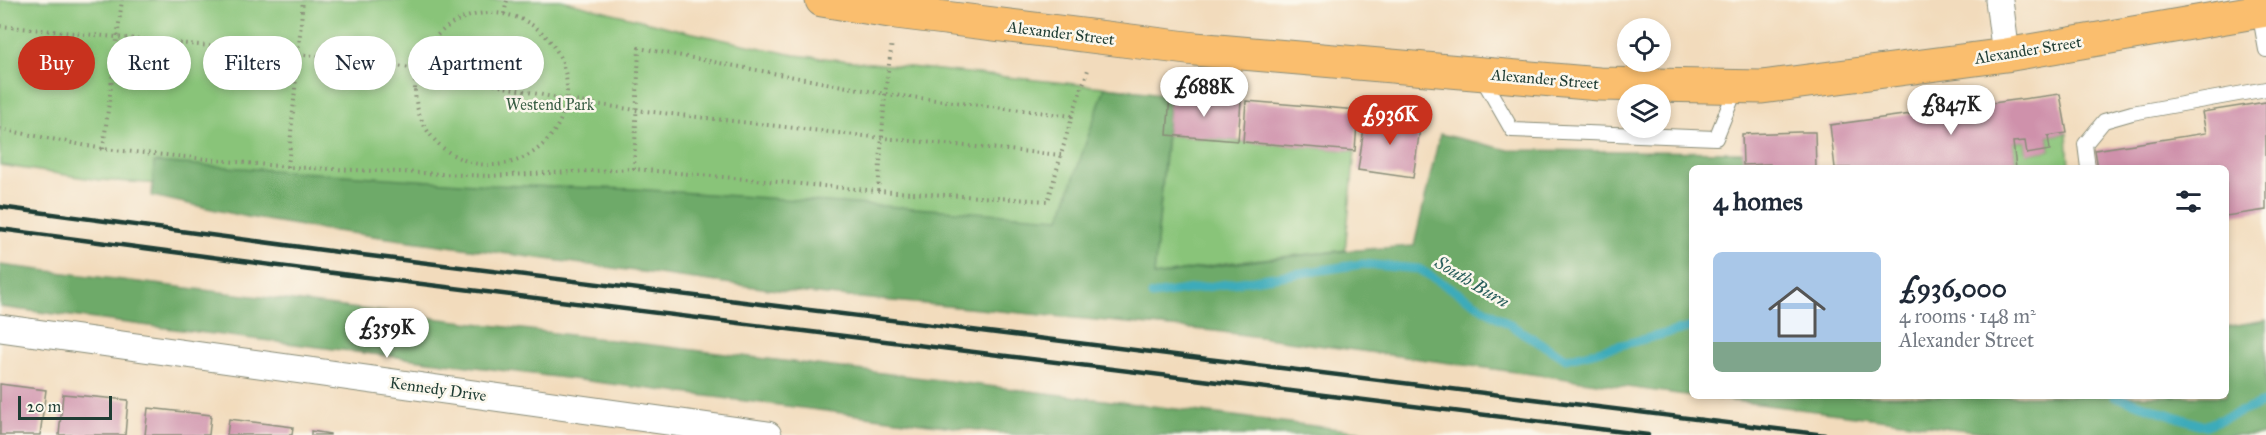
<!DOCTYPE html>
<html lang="en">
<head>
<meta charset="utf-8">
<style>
	:root { --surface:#fff; --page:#f2f2f3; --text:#1f2937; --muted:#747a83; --accent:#c8321e }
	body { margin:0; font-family:"IM FELL Great Primer",serif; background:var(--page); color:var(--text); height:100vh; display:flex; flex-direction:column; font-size:22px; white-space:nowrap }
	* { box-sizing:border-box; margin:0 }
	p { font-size:20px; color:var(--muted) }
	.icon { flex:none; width:33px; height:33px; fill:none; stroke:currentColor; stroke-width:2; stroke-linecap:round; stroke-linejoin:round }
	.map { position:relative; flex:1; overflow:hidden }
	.side { position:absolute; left:1689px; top:165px; width:540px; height:234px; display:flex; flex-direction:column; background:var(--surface); border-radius:9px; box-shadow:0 3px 9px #0003 }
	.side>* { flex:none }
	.hud { position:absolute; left:18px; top:36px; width:570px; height:54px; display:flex; gap:12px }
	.fabs { position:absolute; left:1617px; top:18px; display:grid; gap:12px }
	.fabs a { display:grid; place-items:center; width:54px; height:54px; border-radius:50%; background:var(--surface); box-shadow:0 3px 9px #0003; font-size:30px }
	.scale { position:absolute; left:18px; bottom:15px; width:94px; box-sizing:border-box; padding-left:6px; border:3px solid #1f3d34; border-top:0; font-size:16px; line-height:21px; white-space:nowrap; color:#1f3d34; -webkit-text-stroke:4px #fbf7ec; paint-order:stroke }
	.price { position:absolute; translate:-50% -51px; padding:0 14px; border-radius:21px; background:#fff; color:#222; font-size:20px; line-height:39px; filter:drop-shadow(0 2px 3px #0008) }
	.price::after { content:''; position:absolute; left:50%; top:36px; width:18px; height:14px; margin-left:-9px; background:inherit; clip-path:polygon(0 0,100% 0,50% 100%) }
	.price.current { background:var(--accent); color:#fff }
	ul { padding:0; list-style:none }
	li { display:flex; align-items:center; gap:18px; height:150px; padding:0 24px }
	li span { display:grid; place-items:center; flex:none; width:168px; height:120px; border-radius:9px; color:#555 }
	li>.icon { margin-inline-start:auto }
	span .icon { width:72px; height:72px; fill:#fffc; stroke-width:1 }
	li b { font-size:26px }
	h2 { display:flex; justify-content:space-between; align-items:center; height:72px; padding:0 24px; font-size:26px }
	.pill { padding:0 21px; border-radius:27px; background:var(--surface); box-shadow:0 3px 9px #0003; font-size:21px; line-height:54px }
	.pill.current { background:var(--accent); color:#fff }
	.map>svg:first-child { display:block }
</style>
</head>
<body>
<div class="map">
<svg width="2266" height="435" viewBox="0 0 2266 435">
	<rect width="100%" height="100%" fill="#fbf7ec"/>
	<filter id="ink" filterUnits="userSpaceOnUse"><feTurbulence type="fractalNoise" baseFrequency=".0167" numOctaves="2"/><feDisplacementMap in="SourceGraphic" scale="12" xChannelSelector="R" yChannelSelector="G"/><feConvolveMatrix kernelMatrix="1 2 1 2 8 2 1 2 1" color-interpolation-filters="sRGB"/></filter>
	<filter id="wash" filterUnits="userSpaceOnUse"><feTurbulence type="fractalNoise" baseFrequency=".008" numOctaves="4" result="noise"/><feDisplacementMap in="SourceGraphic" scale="24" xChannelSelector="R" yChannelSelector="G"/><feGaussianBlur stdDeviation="1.35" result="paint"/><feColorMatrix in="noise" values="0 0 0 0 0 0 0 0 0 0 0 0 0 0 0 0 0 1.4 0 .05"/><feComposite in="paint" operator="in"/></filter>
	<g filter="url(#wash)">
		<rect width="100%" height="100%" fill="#f2dbbc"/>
		<path fill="#89c479" stroke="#548056" stroke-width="1.5" d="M0 0H561L684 31 794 55 1133 90 1077 247 588 211 99 180 0 165Z
			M2067 133 2069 168H2016L2013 142 2025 141 2027 154 2050 150 2048 136Z
			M1167 135 1355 151 1345 250 1226 263 1154 276Z"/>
		<path fill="#6eaa69" stroke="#46744e" stroke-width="1.5" d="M1105 87 1170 95 1154 276C1240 261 1326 251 1414 246L1440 134 1509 150 1743 152V168H1692V396L1215 331 785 291 320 229 248 217 152 196 154 162 490 185 634 189 1060 218Z
			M0 265 1388 435H1016L0 307Z
			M2266 320V435H2006L1696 396H2226V327Z"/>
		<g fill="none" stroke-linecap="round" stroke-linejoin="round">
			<path stroke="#3cabba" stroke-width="9" d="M1152 295 1362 264 1419 269 1566 359 1692 327
				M2115 396 2204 426 2266 402"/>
		</g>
		<g id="blocks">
			<path fill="#cf91ab" d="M2060 94 2067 133 2048 136 2050 150 2027 154 2025 141 2013 142 2016 168H1835L1830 125Z
				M1170 95 1241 101 1238 141 1167 135Z
				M1246 101 1358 110 1355 151 1243 142Z
				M2266 102V210L2226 216V168H2098L2095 150 2206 133 2202 112Z
				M1366 114 1421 121 1413 178 1358 170Z
				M1799 132H1815L1816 168H1770V164L1743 165 1742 134Z
				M0 384 46 390 40 435H0Z
				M63 394 128 400 125 435H59Z
				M148 408 211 415 209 435H145Z
				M229 419 293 427 292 435H227Z
				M311 431 330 434V435H311Z"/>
		</g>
	</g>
	<g filter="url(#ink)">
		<use href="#blocks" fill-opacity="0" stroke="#888c78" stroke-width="1.5"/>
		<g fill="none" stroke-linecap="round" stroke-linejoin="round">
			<g stroke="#888c78" stroke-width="16">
				<path id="lane" d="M2259 11 2266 50
					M1481 76 1512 130 1716 138 1737 86
					M2088 168 2085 144 2104 121 2132 113 2266 89"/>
			</g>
			<g stroke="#888c78" stroke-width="29">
				<path id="street" d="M1999 0 2006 55
					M0 328 768 435"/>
			</g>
			<g stroke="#888c78" stroke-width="35">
				<path id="primary" d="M822 0 896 12 1195 49 1599 84 1762 87 2006 55 2266 10"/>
			</g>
			<path stroke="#888c78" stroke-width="4" stroke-dasharray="1.5 4.5" stroke-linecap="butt" d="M415 89a76 76 0 1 1 152 0a76 76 0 1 1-152 0Z
				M504 14 507 0
				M0 26 346 59 418 69 567 100 636 110 882 138 1061 155
				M1072 116 885 94 639 48 634 169 878 191 1048 201 1072 116 1089 67
				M0 129 103 149 288 167 488 176 634 169
				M103 149 122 0
				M288 167 303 0
				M878 191 885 94 892 42"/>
			<use href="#lane" stroke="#fff" stroke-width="14"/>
			<use href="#street" stroke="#fff" stroke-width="27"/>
			<use href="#primary" stroke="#fabe6e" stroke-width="33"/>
			<path stroke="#1f3d34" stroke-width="4.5" d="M0 207 338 252 1825 435
				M0 229 325 272 1648 435"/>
		</g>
	</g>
	<g text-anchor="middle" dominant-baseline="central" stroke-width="5" stroke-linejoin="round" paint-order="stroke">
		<g font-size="16" fill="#1f3d34" stroke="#fbf7ec">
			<text transform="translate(1061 33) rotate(7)">Alexander Street</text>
			<text transform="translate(2028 50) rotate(-9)">Alexander Street</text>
			<text transform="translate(1545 79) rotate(5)">Alexander Street</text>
			<text transform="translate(438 389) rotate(8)">Kennedy Drive</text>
		</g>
		<g font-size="16" fill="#3a5f45" stroke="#fbf7ec">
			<text x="550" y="104">Westend Park</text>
		</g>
		<g font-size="18" font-style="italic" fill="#285e5c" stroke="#fbf7ec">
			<text transform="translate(1472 282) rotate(31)">South Burn</text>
		</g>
	</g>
</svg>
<div class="fabs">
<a><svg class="icon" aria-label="locate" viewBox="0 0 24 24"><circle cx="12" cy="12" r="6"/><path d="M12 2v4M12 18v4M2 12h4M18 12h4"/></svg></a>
<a><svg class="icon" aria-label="layers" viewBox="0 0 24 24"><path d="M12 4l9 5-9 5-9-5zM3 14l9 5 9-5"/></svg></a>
</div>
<div class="scale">20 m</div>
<b class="price" style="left:1204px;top:118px">£688K</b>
<b class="price" style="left:1951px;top:136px">£847K</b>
<b class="price current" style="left:1390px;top:146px">£936K</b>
<b class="price" style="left:387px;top:359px">£359K</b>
<div class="hud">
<a class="pill current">Buy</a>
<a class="pill">Rent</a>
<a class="pill">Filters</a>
<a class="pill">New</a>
<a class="pill">Apartment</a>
</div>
<section class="side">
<h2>4 homes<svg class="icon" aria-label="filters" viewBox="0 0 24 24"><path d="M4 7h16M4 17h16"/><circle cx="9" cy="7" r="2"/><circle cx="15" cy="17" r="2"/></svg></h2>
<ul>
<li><span style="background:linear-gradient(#a9c7e8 75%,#7fa58c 0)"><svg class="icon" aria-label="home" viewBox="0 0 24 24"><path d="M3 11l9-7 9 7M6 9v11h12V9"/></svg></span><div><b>£936,000</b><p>4 rooms · 148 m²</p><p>Alexander Street</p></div></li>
</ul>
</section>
</div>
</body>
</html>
